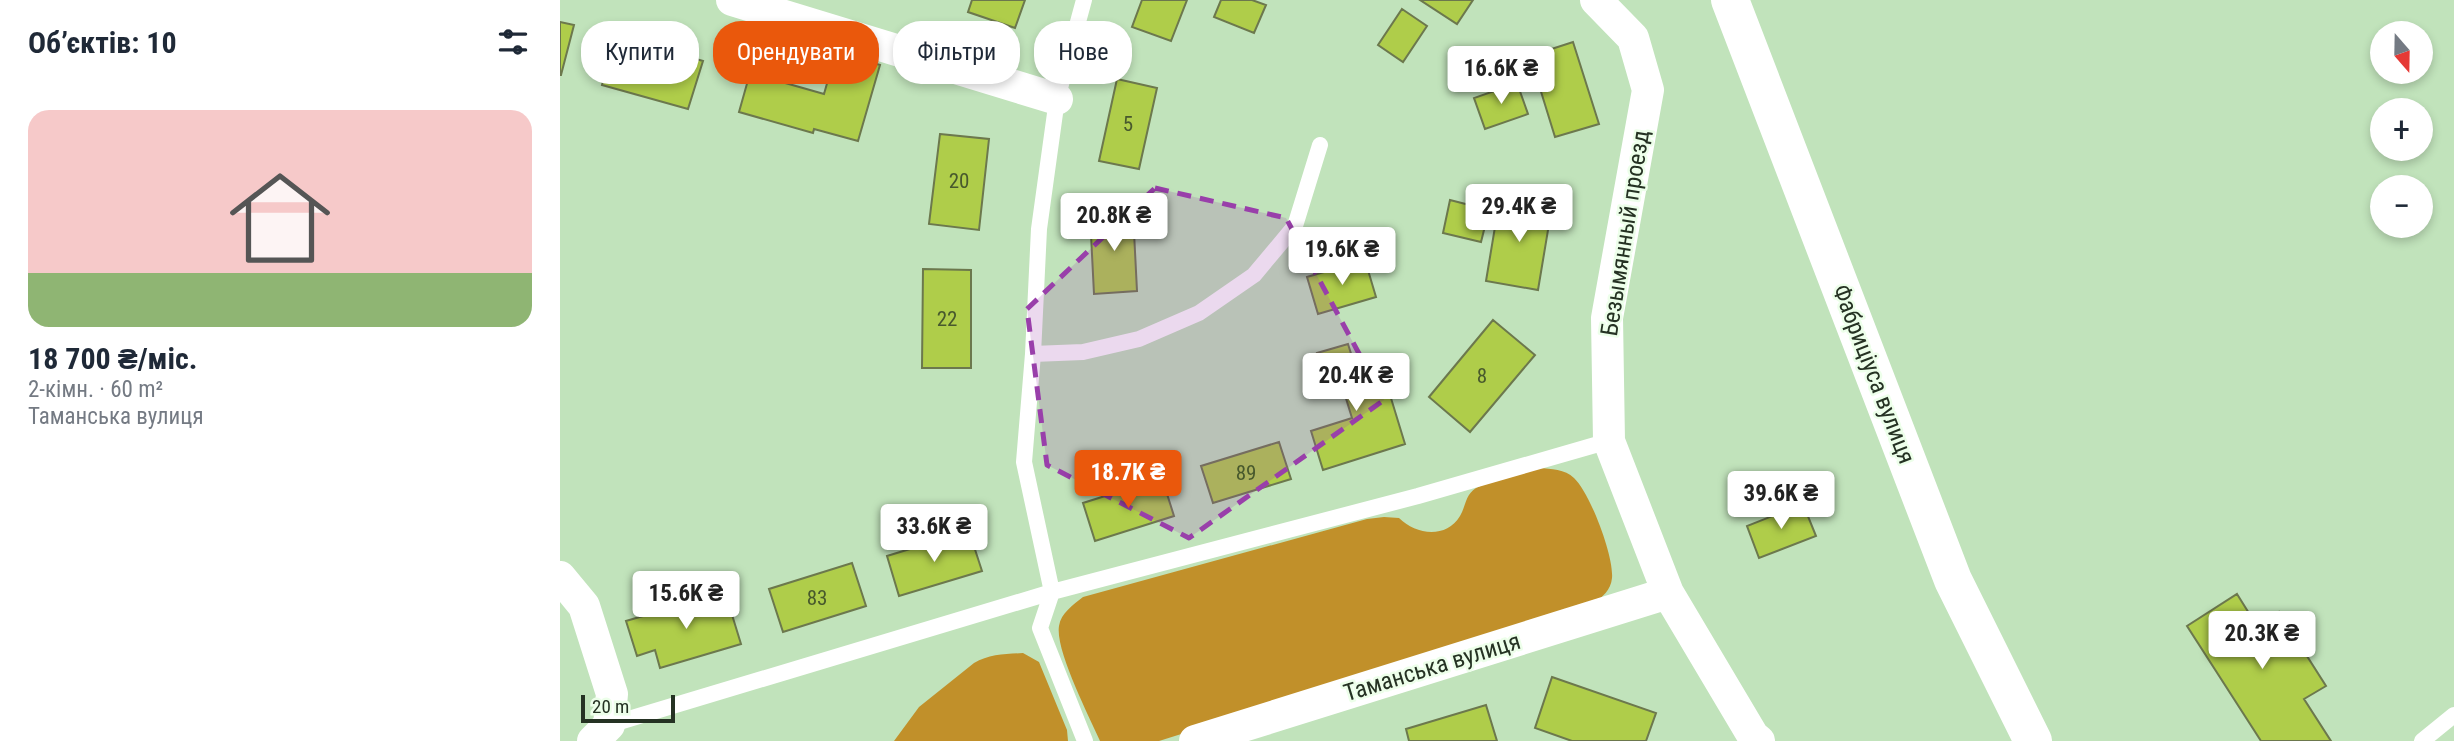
<!DOCTYPE html>
<html lang="uk">
<head>
<meta charset="utf-8">
<style>
	:root { --surface:#fff; --page:#f6f6f7; --text:#1f2937; --muted:#747a83; --accent:#ea580c }
	body { margin:0; font-family:"Roboto Condensed",sans-serif; background:var(--page); color:var(--text); height:100vh; display:flex; flex-direction:column; font-size:26px; white-space:nowrap }
	* { box-sizing:border-box; margin:0 }
	p { font-size:23px; color:var(--muted) }
	.icon { flex:none; width:38px; height:38px; fill:none; stroke:currentColor; stroke-width:2; stroke-linecap:round; stroke-linejoin:round }
	.map { position:relative; flex:1; overflow:hidden }
	.side { display:flex; flex-direction:column; background:var(--surface); width:560px }
	.side>* { flex:none }
	.banner { position:absolute; left:21px; top:21px; width:665px; height:63px; display:flex; gap:14px }
	.needle { width:46px; rotate:160deg }
	.controls { position:absolute; left:1810px; top:21px; display:grid; gap:14px }
	.controls a { display:grid; place-items:center; width:63px; height:63px; border-radius:50%; background:var(--surface); box-shadow:0 4px 10px #0003; font-size:35px }
	.scale { position:absolute; left:21px; bottom:18px; width:94px; box-sizing:border-box; padding-left:7px; border:4px solid #253223; border-top:0; font-size:19px; line-height:24px; white-space:nowrap; color:#253223; -webkit-text-stroke:5px #edffea; paint-order:stroke }
	.price { position:absolute; translate:-50% -60px; padding:0 16px; border-radius:7px; background:#fff; color:#222; font-size:23px; line-height:46px; filter:drop-shadow(0 2px 4px #0008) }
	.price::after { content:''; position:absolute; left:50%; top:42px; width:21px; height:16px; margin-left:-10px; background:inherit; clip-path:polygon(0 0,100% 0,50% 100%) }
	.price.active { background:var(--accent); color:#fff }
	ul { padding:0; list-style:none }
	li { display:grid; align-content:center; gap:14px; height:371px; padding:0 28px }
	li span { display:grid; place-items:center; height:217px; border-radius:21px; color:#555 }
	li>.icon { margin-inline-start:auto }
	span .icon { width:126px; height:126px; fill:#fffc; stroke-width:1 }
	li b { font-size:30px }
	h2 { display:flex; justify-content:space-between; align-items:center; height:84px; padding:0 28px; font-size:30px }
	.tag { padding:0 24px; border-radius:28px; background:var(--surface); box-shadow:0 4px 10px #0003; font-size:24px; line-height:63px }
	.tag.active { background:var(--accent); color:#fff }
	main { display:flex; flex:1; min-height:0 }
	.map>svg:first-child { display:block }
</style>
</head>
<body>
<main>
<section class="side">
<h2>Об’єктів: 10<svg class="icon" aria-label="filters" viewBox="0 0 24 24"><path d="M4 7h16M4 17h16"/><circle cx="9" cy="7" r="2"/><circle cx="15" cy="17" r="2"/></svg></h2>
<ul>
<li><span style="background:linear-gradient(#f6c9c9 75%,#8fb573 0)"><svg class="icon" aria-label="home" viewBox="0 0 24 24"><path d="M3 11l9-7 9 7M6 9v11h12V9"/></svg></span><div><b>18 700 ₴/міс.</b><p>2-кімн. · 60 m²</p><p>Таманська вулиця</p></div></li>
</ul>
</section>
<div class="map">
<svg width="1894" height="741" viewBox="0 0 1894 741">
	<rect width="100%" height="100%" fill="#c1e3bb"/>
	<path fill="#c1902a" d="M979 468C991 469 1005 469 1014 478 1030 493 1054 556 1052 578 1051 590 1042 597 1034 604L599 741H540C529 716 495 650 499 626 501 613 513 605 523 597L807 519 824 517 839 518C856 535 886 539 900 516 906 506 905 495 916 488 933 479 960 474 979 468Z
		M463 653 479 662 507 730 508 741H334L359 707 414 663C429 654 446 654 463 653Z"/>
	<path fill="#afcd4a" stroke="#6c784d" stroke-width="2" d="M412 0H465L455 28 408 12Z
		M582 0H627L611 41 572 27Z
		M661 0H692L706 5 694 33 654 17Z
		M860 0H913L897 24Z
		M842 9 867 26 843 62 818 45Z
		M0 22 14 25 1 75H0Z
		M55 36 143 61 128 109 42 85Z
		M1013 42 1039 124 995 137 970 56Z
		M276 52 320 65 298 141 254 129 253 133 179 112 190 73 264 94Z
		M557 79 597 88 579 169 539 161Z
		M957 83 968 114 925 129 914 98Z
		M380 134 429 139 419 230 369 224Z
		M940 197 992 206 978 290 926 281Z
		M890 200 929 210 921 242 883 233Z
		M573 212 577 291 534 294 530 215Z
		M805 260 816 297 758 314 747 277Z
		M363 269 411 270V368H362Z
		M933 320 975 355 910 432 869 397Z
		M788 344 799 379 823 372 845 444 763 470 751 431 792 418 784 392 771 396 757 353Z
		M719 442 731 479 653 503 641 466Z
		M602 478 614 516 535 541 523 503Z
		M1243 504 1256 536 1199 558 1187 526Z
		M409 531 422 571 339 596 327 556Z
		M292 563 306 606 223 632 209 589Z
		M165 592 181 644 100 668 95 650 77 656 66 621Z
		M1677 594 1697 626 1719 612 1766 686 1744 699 1771 741H1701L1627 626Z
		M992 677 1096 713 1086 741H1012L975 728Z
		M926 705 937 741H849L846 729Z"/>
	<g fill="none" stroke-linecap="round" stroke-linejoin="round">
		<path stroke="#fff" stroke-width="16" d="M524 0 497 99 479 229 473 354 464 462 492 592 480 628 525 741
			M473 354 523 352 579 339 639 313 694 275 735 226 760 145
			M49 725 492 592 858 496 1049 441
			M1862 741 1894 715"/>
		<path stroke="#fff" stroke-width="32" d="M172 0 497 99
			M1036 0 1073 38 1088 90 1047 318 1049 441 1108 593 1193 736 1199 741
			M0 577 24 606 52 694 49 725 33 741
			M635 741 1108 593"/>
		<path stroke="#fff" stroke-width="38" d="M1170 0 1393 580 1473 741"/>
	</g>
	<path fill="#993faa" fill-opacity="0.2" stroke="#993faa" stroke-width="5" stroke-dasharray="14 9" stroke-linejoin="round" d="M595 188 726 218 824 400 629 538 487 465 467 309Z"/>
	<g text-anchor="middle" dominant-baseline="central" stroke-width="5" stroke-linejoin="round" paint-order="stroke">
		<g font-size="21" fill="#48592d">
			<text x="568" y="124">5</text>
			<text x="399" y="181">20</text>
			<text x="387" y="319">22</text>
			<text x="922" y="376">8</text>
			<text x="686" y="473">89</text>
			<text x="257" y="598">83</text>
		</g>
		<g font-size="24" fill="#253223" stroke="#edffea">
			<text transform="translate(1065 233) rotate(-81)">Безымянный проезд</text>
			<text transform="translate(1314 374) rotate(69)">Фабриціуса вулиця</text>
			<text transform="translate(872 667) rotate(-17)">Таманська вулиця</text>
		</g>
	</g>
</svg>
<div class="controls">
<a><svg class="needle" viewBox="-14 -14 28 28"><path d="M0-13l5 13h-10z" fill="#e53935"/><path d="M0 13l5-13h-10z" fill="#747a83"/></svg></a>
<a>+</a>
<a>−</a>
</div>
<div class="scale">20 m</div>
<b class="price" style="left:941px;top:106px">16.6K ₴</b>
<b class="price" style="left:959px;top:244px">29.4K ₴</b>
<b class="price" style="left:554px;top:253px">20.8K ₴</b>
<b class="price" style="left:782px;top:287px">19.6K ₴</b>
<b class="price" style="left:796px;top:413px">20.4K ₴</b>
<b class="price active" style="left:568px;top:510px">18.7K ₴</b>
<b class="price" style="left:1221px;top:531px">39.6K ₴</b>
<b class="price" style="left:374px;top:564px">33.6K ₴</b>
<b class="price" style="left:126px;top:631px">15.6K ₴</b>
<b class="price" style="left:1702px;top:671px">20.3K ₴</b>
<div class="banner">
<a class="tag">Купити</a>
<a class="tag active">Орендувати</a>
<a class="tag">Фільтри</a>
<a class="tag">Нове</a>
</div>
</div>
</main>
</body>
</html>
